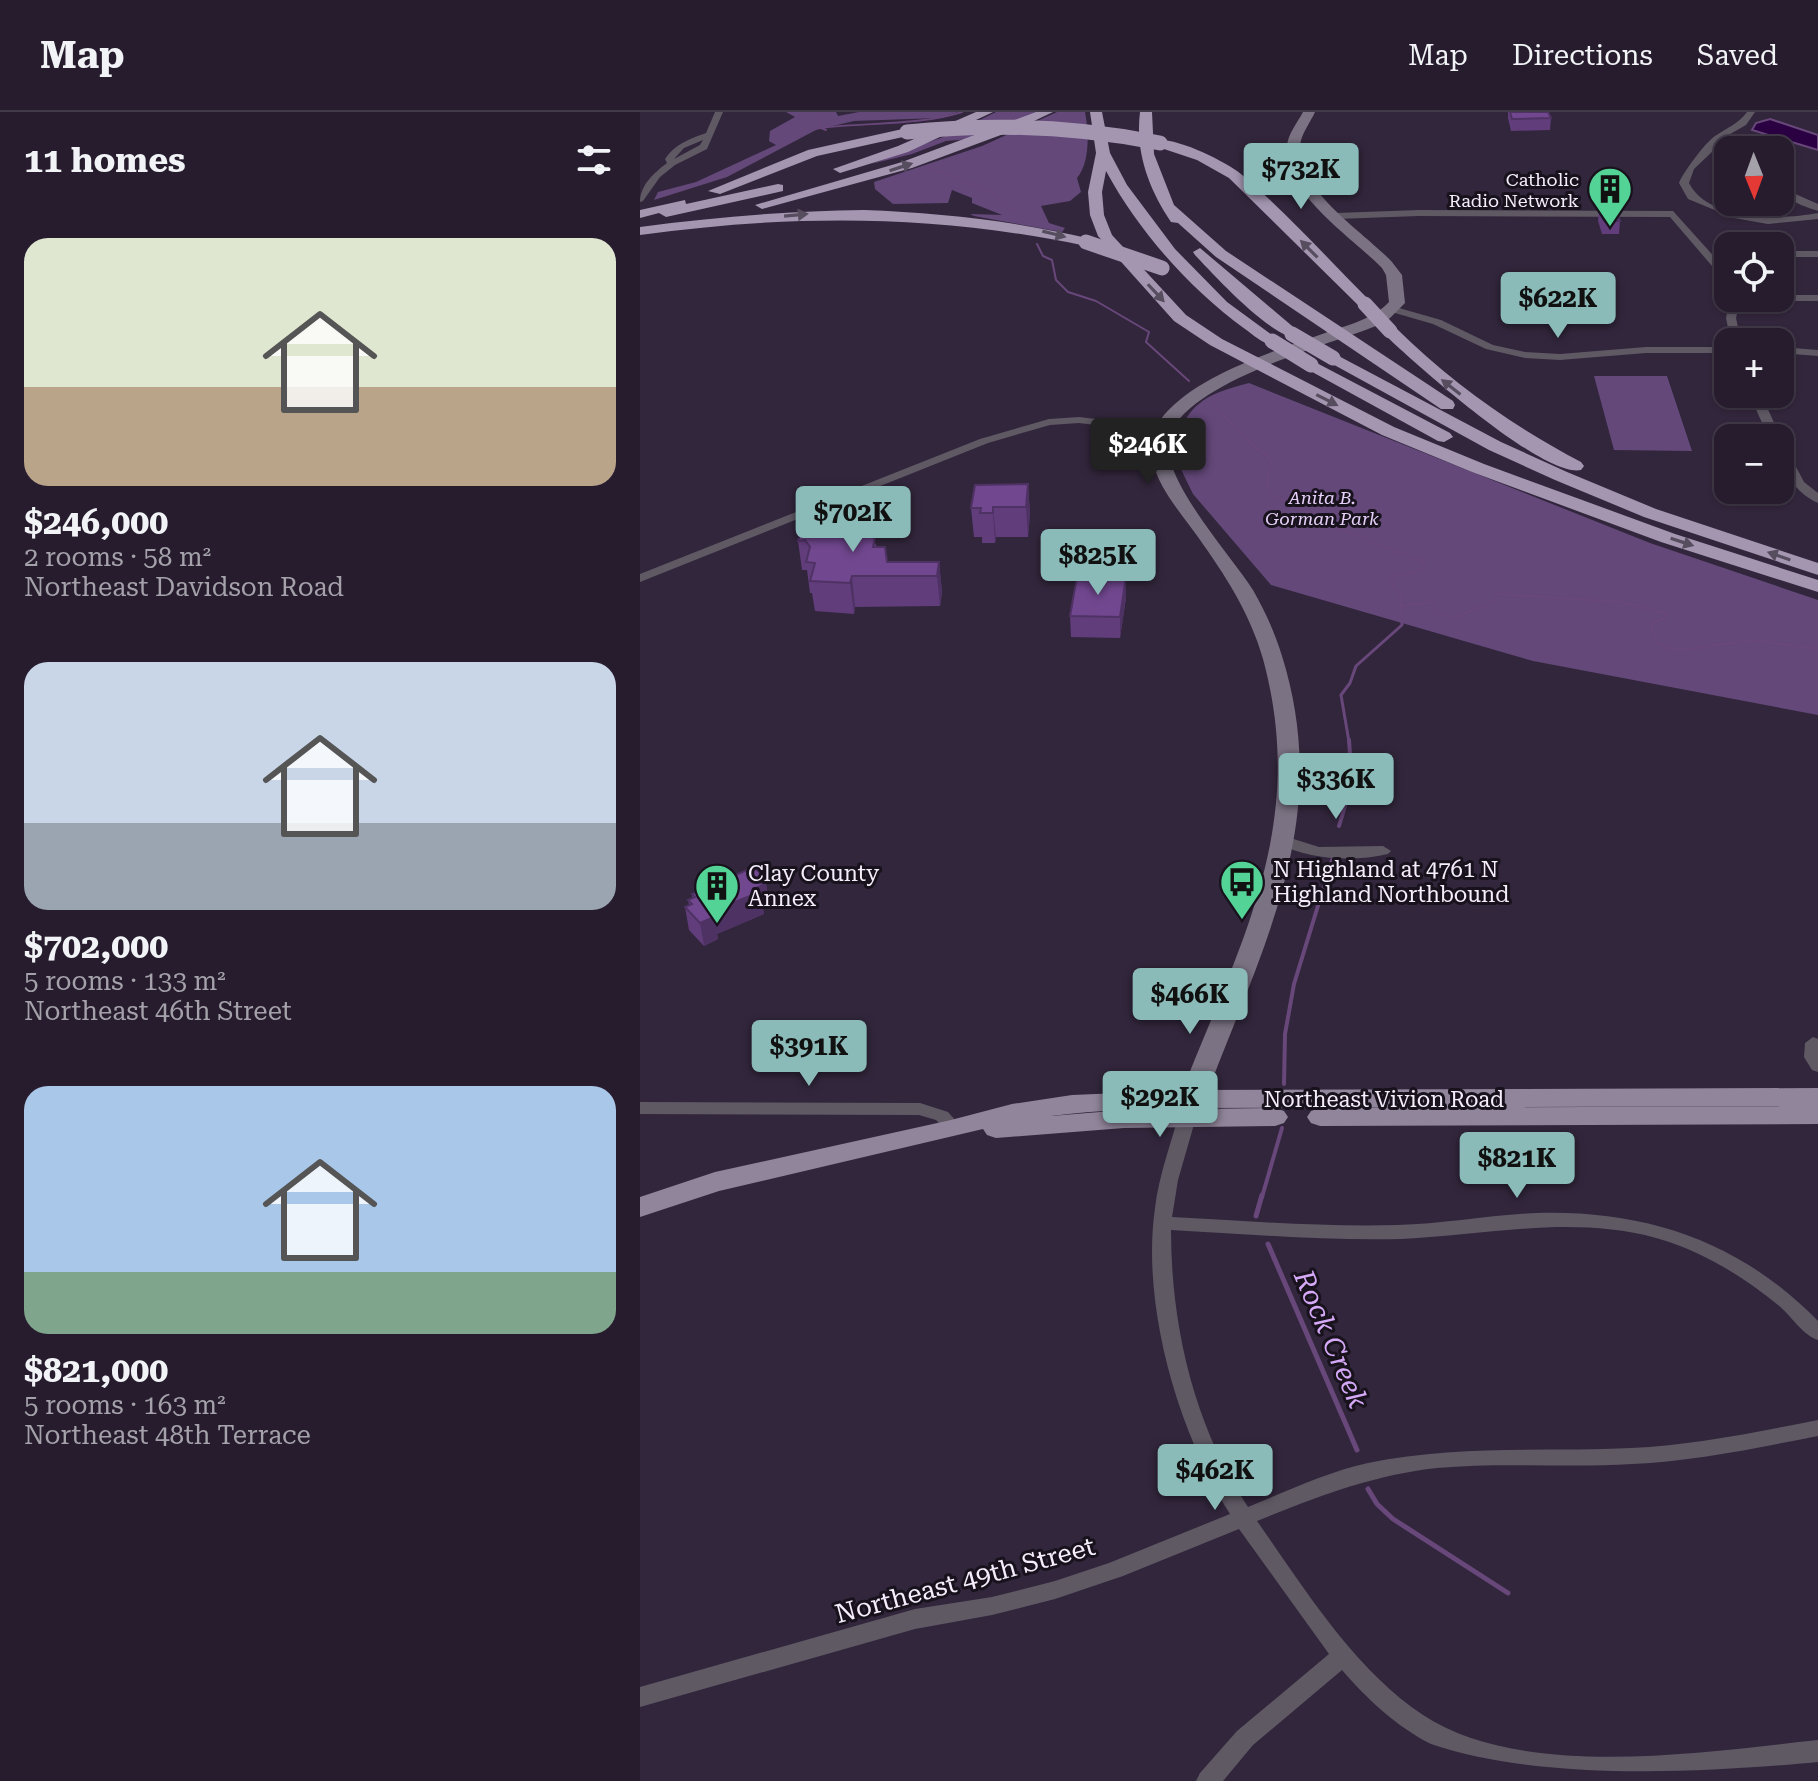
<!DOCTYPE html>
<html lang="en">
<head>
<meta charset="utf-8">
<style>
	:root { --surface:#261c2d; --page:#322939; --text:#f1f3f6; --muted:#a4a1aa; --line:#423a49; --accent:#8bbbb9 }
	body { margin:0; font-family:"Roboto Serif",serif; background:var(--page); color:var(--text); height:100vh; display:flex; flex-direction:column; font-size:30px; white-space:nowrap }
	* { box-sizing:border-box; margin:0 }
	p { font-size:26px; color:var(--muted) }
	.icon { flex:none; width:44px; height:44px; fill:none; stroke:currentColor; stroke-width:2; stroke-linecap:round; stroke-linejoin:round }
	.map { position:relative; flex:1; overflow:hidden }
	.sheet { display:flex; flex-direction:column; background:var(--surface); width:640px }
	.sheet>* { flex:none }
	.needle { width:52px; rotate:179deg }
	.controls { position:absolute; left:1074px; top:24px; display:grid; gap:16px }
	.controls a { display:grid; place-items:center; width:80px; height:80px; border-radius:16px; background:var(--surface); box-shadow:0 2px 6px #0004,0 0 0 2px var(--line); font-size:40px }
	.price { position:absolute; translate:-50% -68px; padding:0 18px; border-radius:8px; background:var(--accent); color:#111; font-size:26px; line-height:52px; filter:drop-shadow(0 2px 4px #0008) }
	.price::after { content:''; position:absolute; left:50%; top:48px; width:24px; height:18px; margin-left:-12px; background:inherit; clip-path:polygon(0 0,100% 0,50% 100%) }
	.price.on { background:#222; color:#fff }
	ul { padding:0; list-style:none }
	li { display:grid; align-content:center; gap:16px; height:424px; padding:0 24px }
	li span { display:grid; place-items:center; height:248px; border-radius:24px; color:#555 }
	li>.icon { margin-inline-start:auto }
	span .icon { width:144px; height:144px; fill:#fffc; stroke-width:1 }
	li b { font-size:34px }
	h2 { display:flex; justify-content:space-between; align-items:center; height:96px; padding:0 24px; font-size:34px }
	header { display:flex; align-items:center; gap:48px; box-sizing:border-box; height:112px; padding:0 40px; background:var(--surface); border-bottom:2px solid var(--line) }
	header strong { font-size:38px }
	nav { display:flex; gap:44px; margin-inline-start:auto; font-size:28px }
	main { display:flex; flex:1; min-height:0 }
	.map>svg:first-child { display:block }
</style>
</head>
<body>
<header>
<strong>Map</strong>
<nav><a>Map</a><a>Directions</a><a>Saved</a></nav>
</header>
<main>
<section class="sheet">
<h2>11 homes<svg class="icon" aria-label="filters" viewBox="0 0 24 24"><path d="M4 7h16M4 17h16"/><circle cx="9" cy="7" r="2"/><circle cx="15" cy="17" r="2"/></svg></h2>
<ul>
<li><span style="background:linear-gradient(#dfe7d0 60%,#b9a48a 0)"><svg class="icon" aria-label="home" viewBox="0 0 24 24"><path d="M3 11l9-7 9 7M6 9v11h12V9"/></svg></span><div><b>$246,000</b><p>2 rooms · 58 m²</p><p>Northeast Davidson Road</p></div></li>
<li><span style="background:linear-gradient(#c9d6e8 65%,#9aa5b1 0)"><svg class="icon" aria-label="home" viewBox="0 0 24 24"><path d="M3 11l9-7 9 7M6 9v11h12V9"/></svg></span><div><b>$702,000</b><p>5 rooms · 133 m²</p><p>Northeast 46th Street</p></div></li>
<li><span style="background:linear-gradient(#a9c7e8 75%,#7fa58c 0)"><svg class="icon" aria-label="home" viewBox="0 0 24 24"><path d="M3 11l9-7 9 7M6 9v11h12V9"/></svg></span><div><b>$821,000</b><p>5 rooms · 163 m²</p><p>Northeast 48th Terrace</p></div></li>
</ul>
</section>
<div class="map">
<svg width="1178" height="1669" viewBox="0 0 1178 1669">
	<rect width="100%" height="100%" fill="#32263c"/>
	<path fill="#634879" d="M146 0H196L198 4 219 0H318L298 6 214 9 176 18 87 65 14 88 18 80 56 70 136 33 129 29 130 19 155 5Z
		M356 0H397L330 27 306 29 272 42 231 52 311 22Z
		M417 0H445C449 20 450 51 437 66L441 80 430 89 401 94 409 111 425 116 422 120 334 104 330 102 362 103 332 91V86L312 78 308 91 253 92 235 77 234 70 342 34Z
		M954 264H1027L1052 339 974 338Z
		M609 271 1010 431 1178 488V603L893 549 631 473 553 382 531 337C549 292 562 283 609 271Z"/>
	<path fill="#2b0042" stroke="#68477a" stroke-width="2" d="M1130 7 1178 23V38L1112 18 1116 11Z"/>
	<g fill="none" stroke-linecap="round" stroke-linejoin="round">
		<path stroke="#68477a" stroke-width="2" d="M176 0 181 16 186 18
			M181 16C228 10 277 14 322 0
			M288 56 345 77 378 101
			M397 132 403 144 412 148 416 168 428 180 456 189 509 220 506 230 549 269"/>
		<path stroke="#68477a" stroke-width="3" d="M573 292 607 328 632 348 626 369 631 383C681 406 729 432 782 449L785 454 781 459 751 465 754 476 761 483 762 513 716 554 710 571 701 583 709 630
			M762 494 792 490 797 500 812 507 855 489 857 482 981 490 1025 501 1026 505 1010 513 1017 530 1030 537H1050L1113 528 1178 537"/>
		<path stroke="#68477a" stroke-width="4" d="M699 714 712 671 709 628
			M644 972 645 922 654 872 692 748
			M622 1085 642 1016"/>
		<path stroke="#68477a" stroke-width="5" d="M616 1104 622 1083
			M628 1132 717 1338
			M728 1377 737 1392 753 1407 868 1481"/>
		<path fill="#5f5964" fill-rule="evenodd" d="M75 0H83L67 37 35 53 20 65 3 89 0 90C0 73 14 61 27 51L25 47C35 32 49 27 66 21ZM63 28 60 33 34 47 44 36Z
			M1107 0H1115L1106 13 1078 29 1073 39 1054 57 1049 71C1069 110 1141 108 1178 101V107L1128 112 1094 106 1048 87 1039 71C1044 59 1065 31 1075 24 1087 16 1098 12 1107 0Z
			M1140 65 1153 81 1178 92V99C1160 93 1140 87 1140 65Z
			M779 98 1033 99 1088 160V169L1084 168 1030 105 779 104 696 107 691 104 696 101Z
			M1140 139H1178V145H1140Z
			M1140 183H1178V189H1100L1096 206 1101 230H1091L1086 206 1090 186H1140Z
			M752 194 801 208 853 233 885 240 920 242 1006 235H1088V241H1006L920 248 885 246 846 237 793 212 748 199 747 197Z
			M1140 235 1178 238V244L1140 241Z
			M1109 282H1121L1141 326 1140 327 1129 326Z
			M439 305 522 315 528 318 522 321 439 311 410 313 348 331 0 470V462L340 327 409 307Z
			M1140 333 1146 336 1164 370 1178 381V391C1155 381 1140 357 1140 333Z
			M644 724 679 735 743 734 751 739 748 742C713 750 671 748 639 732L636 729 639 726Z
			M1173 925 1178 927V960L1172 958 1164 945 1165 931Z
			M550 989 556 991 559 995 538 1068 532 1105C607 1109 682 1115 757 1113 804 1112 850 1103 897 1101 1007 1098 1101 1130 1178 1209V1228C1162 1223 1151 1203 1138 1193 1101 1163 1062 1139 1016 1126 931 1103 847 1123 762 1127 685 1129 608 1122 531 1118 531 1214 554 1314 608 1395 647 1379 687 1360 728 1351 815 1333 903 1340 991 1336 1054 1333 1116 1320 1178 1308V1324C1116 1336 1055 1349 992 1352 927 1356 862 1350 797 1356 733 1363 676 1385 617 1409 665 1477 713 1556 783 1603 883 1669 1064 1640 1178 1628V1650C1061 1661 899 1669 791 1632 757 1615 727 1587 702 1558L613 1633 583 1669H556L560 1661 597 1619 689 1542 599 1417 483 1464 415 1487 352 1503 275 1517 0 1595V1575L275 1497 352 1485 415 1469 469 1451 590 1402C538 1320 501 1193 515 1096 519 1062 532 1029 541 995L544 991Z
			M0 990 280 991 308 1000 323 1017 320 1021H308L296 1008 279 1003 0 1002Z"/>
		<path fill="#7b7283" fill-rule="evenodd" d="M663 0H675C670 11 661 22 660 34 655 77 726 122 752 150L762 163 765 191 750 206 736 214C685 234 552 269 530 322 514 360 592 444 613 478 625 499 635 521 642 544 694 711 621 836 565 987L561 993 552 996 543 993 539 987C598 835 669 716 623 547 610 501 585 463 558 425 541 401 518 376 512 347 508 331 514 315 524 303 559 262 635 239 685 221 707 213 732 208 749 190L746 163 742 156C714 127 641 79 647 34 648 22 657 11 663 0Z"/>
		<path fill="#91859b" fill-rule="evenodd" d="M1178 976V994L552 996C505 997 458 998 411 1004L484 998 635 996 644 999 648 1005 644 1011 635 1014 484 1016 356 1026 347 1023 343 1017 79 1079 0 1105V1085L75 1060 311 1008 372 992 432 983 552 978Z
			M1178 994V1012L680 1014 671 1011 667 1005 671 999 680 996Z"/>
		<path fill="#a496b1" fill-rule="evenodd" d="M336 0H353L268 40 200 61 193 57 258 34Z
			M396 0H413L377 17 272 56 122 97 115 93 262 50Z
			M450 0H462L470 41 487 73 535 137 587 190 640 229 638 232C625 235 615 224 605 217 550 177 499 120 466 59L462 80 464 103 472 123 546 203 582 227 754 315 844 352 1035 422 1178 468V480L1021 430 832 360 742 323 570 233 534 209 458 124 450 103 448 80 456 41Z
			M500 0H512L514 42 534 93 586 139 813 289 815 293 813 297H801L576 145 538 111 531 110C509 77 495 41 500 0Z
			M267 16 272 17V23L177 44 80 82 68 79 168 38Z
			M515 28C536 25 585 49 601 62 647 101 688 147 730 189V195H720L589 66 557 48 515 34Z
			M138 72 143 73V79L26 105 19 101 0 106V98L45 88 46 92Z
			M224 98C301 101 376 109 451 127L453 130 446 134C294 102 154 102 0 123V115C75 105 148 99 224 98Z
			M560 136 658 219V225C635 230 572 161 555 143L553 140Z
			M750 214 756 216C811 270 872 314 941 350L944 354 941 358C904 367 773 250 744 222L742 219Z
			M693 241 861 330 927 360 1016 397 1178 451V463L1004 405 915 368 849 338 687 249 685 246Z
			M671 248 810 321 813 325 804 330 798 329 665 256V250Z"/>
		<path stroke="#a496b1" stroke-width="15" d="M267 20C353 11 435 14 520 31
			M446 130 522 156
			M725 192 750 219
			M652 222 693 246
			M632 229 671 253"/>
	</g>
	<path fill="#613d7b" d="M868 0H908L911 6 910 18 871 19 868 6Z
		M959 96 980 109 979 122H962L958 109Z
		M388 372 390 402 388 425H356L355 431H342V425H334L331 396Z
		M229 409 231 425 247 450H299L302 480 300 494 215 495 214 502 175 499 172 481H170L167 458H162L158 429 188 413Z
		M486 465V486L480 526 431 525 430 504Z
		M125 766 129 789 126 790V796L123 797 124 802 77 822 78 827 64 834 49 818 45 795 49 793 48 788 52 786V782Z"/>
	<path fill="#4f3264" d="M388 372 390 402 388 425 386 395Z
		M353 395 356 425 355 431 353 401Z
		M299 450 302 480 300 494 297 464Z
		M212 464 215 495 214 502 210 471Z
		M486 465V486L480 526V505Z
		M125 766 129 789 126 790V796L123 797 124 802 77 822 78 827 64 834 60 811 70 800 116 776 119 769Z"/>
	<path fill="#71478f" stroke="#4f3264" stroke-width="2" d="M870 0H908L911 6 872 7Z
		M959 96H975L980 109H964Z
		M388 372 386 395H353V401H340L341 396H331L335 373Z
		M194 408 229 409 227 424 235 426 233 435H245L247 450H299L297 464H212L210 471 170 469 175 451 166 450 170 435 165 428 158 429 162 414 188 413 189 409Z
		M437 465H486L480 505 430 504Z
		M114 755 125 766 119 769 123 773 116 776 120 780 70 800 74 805 60 811 45 795 52 792 48 788 55 785 52 782Z"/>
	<defs><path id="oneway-solid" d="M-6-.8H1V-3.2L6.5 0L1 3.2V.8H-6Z" transform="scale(2)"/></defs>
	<g fill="#564d5f">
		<use href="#oneway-solid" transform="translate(261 55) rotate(-18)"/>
		<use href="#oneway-solid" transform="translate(156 103) rotate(-5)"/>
		<use href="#oneway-solid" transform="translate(414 122) rotate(14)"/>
		<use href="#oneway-solid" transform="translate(669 137) rotate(-135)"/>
		<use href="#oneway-solid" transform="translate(516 181) rotate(47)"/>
		<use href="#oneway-solid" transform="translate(811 275) rotate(-142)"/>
		<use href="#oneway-solid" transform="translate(687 288) rotate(27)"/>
		<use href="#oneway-solid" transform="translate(1042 430) rotate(18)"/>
		<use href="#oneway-solid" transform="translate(1139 444) rotate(-161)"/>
	</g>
	<defs>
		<g id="building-pin" transform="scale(2.3)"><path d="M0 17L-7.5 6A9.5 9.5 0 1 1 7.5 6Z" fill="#54d396" stroke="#17121c"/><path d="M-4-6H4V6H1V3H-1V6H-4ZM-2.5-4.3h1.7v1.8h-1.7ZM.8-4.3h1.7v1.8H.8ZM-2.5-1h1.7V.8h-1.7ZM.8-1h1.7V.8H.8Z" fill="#111"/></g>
		<g id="bus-pin" transform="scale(2.3)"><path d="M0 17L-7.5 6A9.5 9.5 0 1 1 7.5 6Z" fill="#54d396" stroke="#17121c"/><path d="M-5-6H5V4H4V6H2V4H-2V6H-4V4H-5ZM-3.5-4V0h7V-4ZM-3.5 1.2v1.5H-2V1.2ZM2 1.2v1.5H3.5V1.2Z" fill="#111"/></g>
	</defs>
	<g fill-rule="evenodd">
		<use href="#building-pin" x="970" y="77"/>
		<use href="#bus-pin" x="602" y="770"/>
		<use href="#building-pin" x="77" y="774"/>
	</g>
	<g text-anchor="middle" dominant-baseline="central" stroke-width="6" stroke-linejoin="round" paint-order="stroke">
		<g font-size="18" fill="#f5edfc" stroke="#17121c" text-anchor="end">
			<text x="939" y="67">Catholic<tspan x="939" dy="21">Radio Network</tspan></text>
		</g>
		<g font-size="18" font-style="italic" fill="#e6d0f9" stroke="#17121c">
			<text x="682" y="385">Anita B.<tspan x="682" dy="21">Gorman Park</tspan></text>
		</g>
		<g font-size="22" fill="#f5edfc" stroke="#17121c" text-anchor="start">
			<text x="633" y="757">N Highland at 4761 N<tspan x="633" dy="25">Highland Northbound</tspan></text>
			<text x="108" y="761">Clay County<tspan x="108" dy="25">Annex</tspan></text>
		</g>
		<g font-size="22" fill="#f5edfc" stroke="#17121c">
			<text x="744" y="987">Northeast Vivion Road</text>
		</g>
		<g font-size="26" fill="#f5edfc" stroke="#17121c">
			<text transform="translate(325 1468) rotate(-15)">Northeast 49th Street</text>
		</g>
		<g font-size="28" font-style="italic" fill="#d5a9f8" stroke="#17121c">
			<text transform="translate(691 1227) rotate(67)">Rock Creek</text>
		</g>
	</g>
</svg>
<div class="controls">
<a><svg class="needle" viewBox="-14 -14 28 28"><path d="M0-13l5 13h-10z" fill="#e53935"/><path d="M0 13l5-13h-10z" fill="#a4a1aa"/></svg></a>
<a><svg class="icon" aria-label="locate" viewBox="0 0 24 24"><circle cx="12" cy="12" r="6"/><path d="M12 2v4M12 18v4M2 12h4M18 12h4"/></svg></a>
<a>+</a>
<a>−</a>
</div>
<b class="price" style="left:661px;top:99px">$732K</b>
<b class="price" style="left:918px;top:228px">$622K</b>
<b class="price on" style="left:508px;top:374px">$246K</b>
<b class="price" style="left:213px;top:442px">$702K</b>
<b class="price" style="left:458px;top:485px">$825K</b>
<b class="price" style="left:696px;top:709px">$336K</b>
<b class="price" style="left:550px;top:924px">$466K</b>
<b class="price" style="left:169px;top:976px">$391K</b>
<b class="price" style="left:520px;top:1027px">$292K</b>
<b class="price" style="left:877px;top:1088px">$821K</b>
<b class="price" style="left:575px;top:1400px">$462K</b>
</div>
</main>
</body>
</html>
